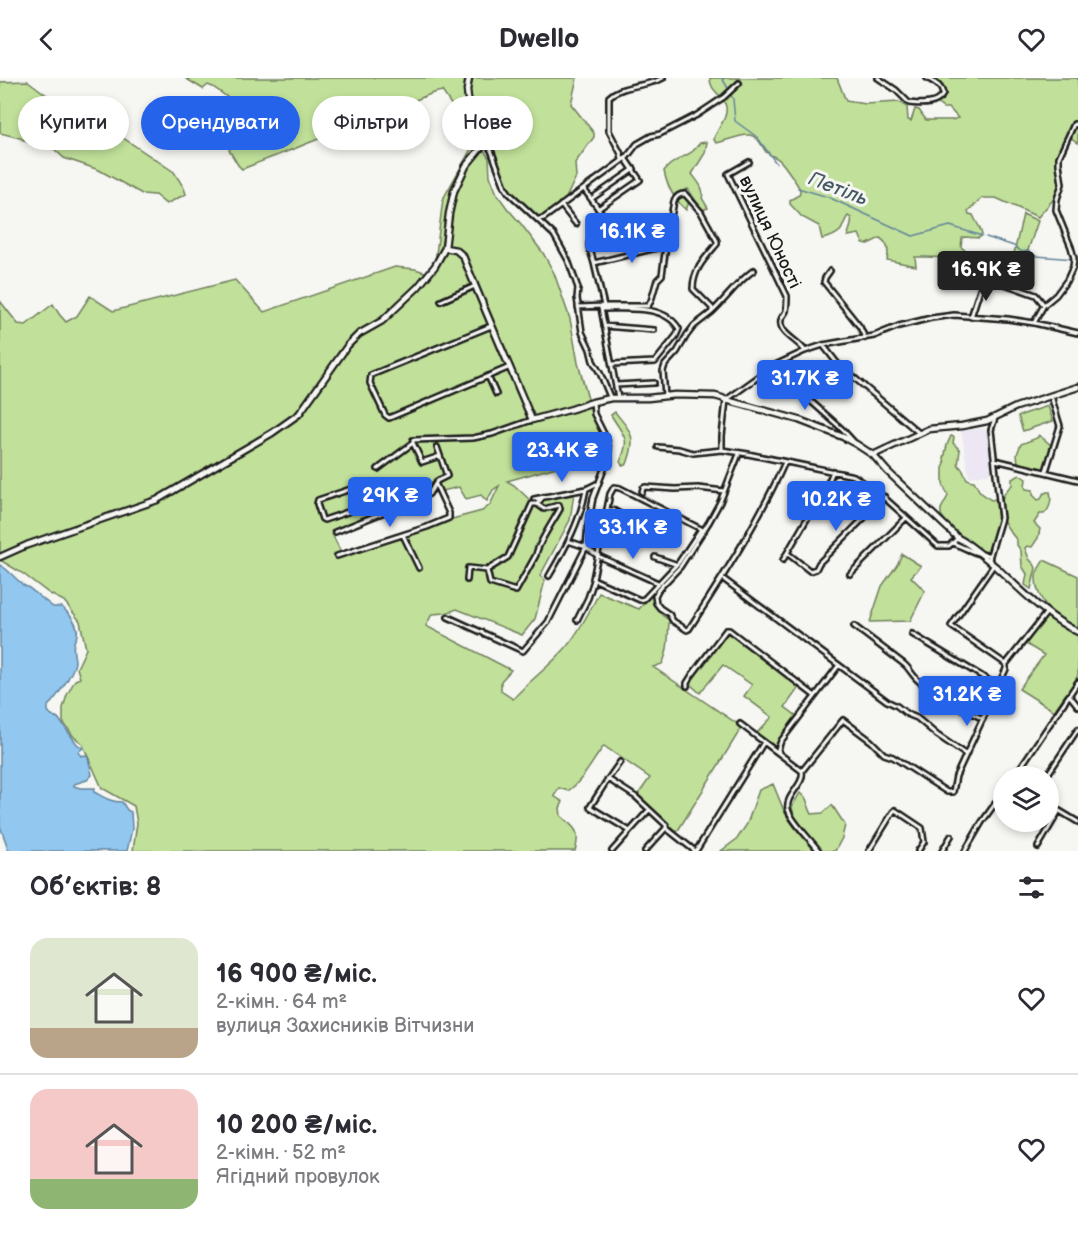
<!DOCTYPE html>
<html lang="uk">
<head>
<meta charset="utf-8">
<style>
	:root { --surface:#fff; --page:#f2f2f3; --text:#2b2b33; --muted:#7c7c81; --line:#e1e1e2; --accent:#2563eb }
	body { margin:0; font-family:"Balsamiq Sans",sans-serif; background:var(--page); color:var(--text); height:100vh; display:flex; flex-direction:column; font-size:22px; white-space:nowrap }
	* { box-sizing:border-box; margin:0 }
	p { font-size:20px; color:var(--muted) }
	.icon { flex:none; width:33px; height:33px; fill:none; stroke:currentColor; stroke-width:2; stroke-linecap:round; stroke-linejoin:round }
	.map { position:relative; height:773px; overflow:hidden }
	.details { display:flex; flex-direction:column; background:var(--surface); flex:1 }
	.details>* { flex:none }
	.guide { position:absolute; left:18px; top:18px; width:600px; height:54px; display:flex; gap:12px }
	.tools { position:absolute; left:993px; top:688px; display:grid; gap:12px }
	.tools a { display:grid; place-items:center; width:66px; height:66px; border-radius:50%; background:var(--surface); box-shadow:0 3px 9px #0003; font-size:30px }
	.price { position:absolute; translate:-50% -51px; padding:0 14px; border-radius:6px; background:var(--accent); color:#fff; font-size:20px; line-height:39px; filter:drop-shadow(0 2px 3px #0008) }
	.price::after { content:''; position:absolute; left:50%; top:36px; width:18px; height:14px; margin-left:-9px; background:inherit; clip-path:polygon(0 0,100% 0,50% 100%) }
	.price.active { background:#222; color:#fff }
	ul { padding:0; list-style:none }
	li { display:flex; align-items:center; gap:18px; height:150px; padding:0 30px }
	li+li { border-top:2px solid var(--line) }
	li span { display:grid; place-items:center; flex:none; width:168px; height:120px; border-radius:18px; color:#555 }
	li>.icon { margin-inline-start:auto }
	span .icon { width:72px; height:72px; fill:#fffc; stroke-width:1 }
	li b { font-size:26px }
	h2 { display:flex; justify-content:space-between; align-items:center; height:72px; padding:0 30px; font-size:26px }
	.pill { padding:0 21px; border-radius:27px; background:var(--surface); box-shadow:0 3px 9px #0003; font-size:21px; line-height:54px }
	.pill.active { background:var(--accent); color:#fff }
	header { display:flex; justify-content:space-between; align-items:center; height:78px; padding:0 30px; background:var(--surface); font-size:27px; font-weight:700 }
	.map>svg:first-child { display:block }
</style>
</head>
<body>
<header><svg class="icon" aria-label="back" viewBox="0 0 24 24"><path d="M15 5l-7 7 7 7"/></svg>Dwello<svg class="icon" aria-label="heart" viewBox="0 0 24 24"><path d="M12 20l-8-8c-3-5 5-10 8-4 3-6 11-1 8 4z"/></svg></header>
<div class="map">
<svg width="1078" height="773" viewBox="0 0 1078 773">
	<rect width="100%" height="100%" fill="#f6f6f2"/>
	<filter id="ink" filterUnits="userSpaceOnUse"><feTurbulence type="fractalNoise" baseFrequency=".0167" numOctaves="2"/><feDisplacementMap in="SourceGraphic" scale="12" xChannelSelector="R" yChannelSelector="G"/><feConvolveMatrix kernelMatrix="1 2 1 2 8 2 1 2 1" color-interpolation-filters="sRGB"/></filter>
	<g filter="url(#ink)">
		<path fill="#ece7f3" d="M989 351 988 358 991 395 969 399 961 352Z"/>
		<path fill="#c1e19a" stroke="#6e7e5b" stroke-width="1.5" fill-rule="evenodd" d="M185 0H577L571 26 594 55V59L575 85 576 99 565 122 542 140H538L507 111 489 66 484 72 489 80 490 98 497 116 507 130 521 146 543 175 554 195 570 241 578 285 593 339 605 362 606 375 507 403 514 407 531 423 574 415 570 442 540 498 545 502 535 541 522 557 457 531 446 535 432 536 426 548 511 592 501 603V613L513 621C529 603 545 592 561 575 576 560 590 533 599 515L639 531 651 517 662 529V537L669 542C668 557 669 573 662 586L653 589 742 649 677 754 637 718 650 700 604 668C592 683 584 702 568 713L559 710 554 718 563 724 560 730 561 738C575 750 581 753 575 773H133L137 745 134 728 102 710 82 665 74 659 63 644V630L67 617 75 602 80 600 77 590 86 571 80 543 64 523 50 516 22 495 0 482V223L18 246 26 247 53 226 59 236 66 244 77 238 90 218 113 233 235 202 264 234 395 189 415 191 428 195 435 184 443 121 472 69 471 59 461 41 442 13 433 15 296 70 242 91 238 87 229 72 248 52 262 47 259 42 213 9 208 7 203 11ZM499 408 490 427 482 433 396 456 341 474 331 454 412 420 459 409 466 421 481 417 487 423 493 412Z
			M710 0H837L846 23 866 26 899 24 907 29 908 42 911 43 915 31 919 32 926 42H952L958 40 949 30H943L938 26 944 21C945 9 937 6 928 0H1078V45L1076 47 1078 49V65L1070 59 1062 79 1063 97 1058 116 1038 139 996 120H983L968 133 969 136 973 137C976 144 981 150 982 157L979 160 965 159 962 160 961 169 967 174 969 185 965 190C957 189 954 183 947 181 938 178 925 179 915 179L916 188 887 182C889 174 888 165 880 160L868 166 863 165 859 156 848 158C848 152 853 147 851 140L848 138C844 143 844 147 841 152 837 157 827 160 822 161L819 148 802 139 790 126V122L799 117C800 115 800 114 800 112 799 108 782 83 778 81 774 78 769 77 766 74 761 67 759 59 750 57 742 56 725 63 717 65L714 62C716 51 728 41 726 29 724 16 710 15 710 0Z
			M28 3 64 30 111 52 174 94 184 110 186 116 166 126 155 117 142 116 99 92 64 80 44 62 33 65 27 64 20 60 0 55V4Z
			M707 64 705 75 692 96C698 104 705 111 702 120L708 130 702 132 688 111 682 113 689 124 686 132C674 121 667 109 664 93 672 82 684 80 693 73 696 70 698 67 700 65Z
			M1023 136 1038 143 1026 178 1013 180Z
			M1048 328 1053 343 1023 353 1018 338Z
			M615 334C632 355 637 359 627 386L623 388 620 384C631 359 624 359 611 337Z
			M1039 357 1052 368 1045 392 1018 385 1017 376 1021 366 1037 360Z
			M951 358 954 359 953 365 960 372 958 387C967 393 962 403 974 403L980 414 991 422 996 421 998 444 989 474 983 475 952 452 941 437V431L948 418 943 406V390L945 386 944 381 947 367Z
			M1020 397 1026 401 1025 408 1026 411 1033 412V417L1038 422 1041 421 1043 416 1047 414H1050C1052 422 1050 431 1044 436H1040L1034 445 1040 451 1038 460 1032 469 1027 468 1025 470 1029 481 1034 486 1036 490 1031 511 1025 507 1027 496 1022 488 1021 473 1017 467V462C1012 457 1003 444 1001 437 998 427 1004 413 1012 407V401Z
			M902 476 921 488 911 499 925 513 910 543 870 544 882 508 897 487Z
			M1044 482 1078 498V548L1076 550C1057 543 1035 522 1036 499 1036 493 1041 487 1044 482Z
			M1046 538H1049L1064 549 1078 556V597L1067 617H1065L1054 633 1019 611 1044 577 1026 566Z
			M730 554 800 608 785 629 798 639 775 670 756 656 772 639 744 618 752 607 723 587 700 615 691 607 690 603 728 555Z
			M773 706 785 735 816 773H721L737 761 747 746 759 712Z
			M800 715C808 718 807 728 812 736L823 735 832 727 845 747 842 760 835 773H822L794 739 792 729Z"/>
		<path fill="#92c7f0" stroke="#63839b" stroke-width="1.5" d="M0 487 6 491 23 507 29 510 53 529H62C69 536 79 545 77 557 76 560 74 562 74 565 72 571 75 578 75 584 74 594 56 621 48 628V633L52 638 58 640 77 666 83 670 78 674 81 678 85 677 88 679 92 697 87 702 74 706V708L80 710H95L94 714C104 719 110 724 122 724L127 732 131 734 132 751 127 773H9L0 748Z"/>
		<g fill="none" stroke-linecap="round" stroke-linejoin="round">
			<path stroke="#63839b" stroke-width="1.5" d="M722 0 729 12
				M730 15 733 21 735 43 757 59 776 85
				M798 110 828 119 913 158 950 148 982 158
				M986 159 1014 168 1022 174 1029 173 1036 178 1075 181 1078 183"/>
			<g stroke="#1c1c1c" stroke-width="8">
				<path id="minor" d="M878 0 896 12 909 25C921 26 937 28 943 16 941 7 935 5 927 0
					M484 66 488 68 491 72 505 109 509 115 554 157 568 182 578 210 577 220 582 254 590 271 593 283 600 295 610 319
					M622 82 621 76 609 53V19C623 6 647 9 663 0
					M749 84 728 96 787 218C787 222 787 228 786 233 785 236 782 238 781 242 778 255 799 263 805 273
					M591 121 634 91
					M561 127 576 146
					M598 131 640 102 625 80
					M539 141 544 140 627 79 637 66 651 58 660 56 697 37 724 19 739 5
					M594 185 665 168
					M830 193 825 200 824 204 860 249 865 260
					M441 223 475 208
					M604 228H648L651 223 657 202 662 197 667 160 674 123C677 118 679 116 685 116L701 134 717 163V166C705 180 693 192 693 211L712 230V234C727 220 737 204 754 192
					M578 229 604 228 594 185 589 168V165L609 157C608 139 593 125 584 111
					M601 230 618 320
					M601 231C626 231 665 226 679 251L676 258 655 284 612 286
					M971 239 983 202 1005 206 1036 217 1044 227
					M1034 245 1044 227 1056 217 1067 202 1073 189 1074 180 1071 169 1056 132 1057 121 1062 106 1059 86V79L1074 46 1078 47
					M491 248 371 297 370 305 385 337 389 340 510 289
					M604 248 654 252
					M823 267 837 285 919 355
					M766 293 768 295 778 294 842 351 853 363
					M488 298 496 316
					M616 307 654 305
					M665 318 663 293 665 287 677 274 687 257 694 248 712 234
					M413 365 422 384 440 378
					M658 369 679 371 693 375 722 372
					M739 376 720 424 709 444 680 489 658 512 655 518 656 525 660 530 669 536 673 543 687 552 689 551C724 497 759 443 785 384
					M995 382 1078 402
					M378 391 413 365V362L473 360 492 356 532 342
					M1046 393 1060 348 1051 318
					M642 414 643 410 645 409 675 411 698 410 724 413
					M534 421 586 411 596 406
					M376 425 370 408 366 406 318 422 317 426 322 441 324 442 386 421 403 426
					M701 451 679 484 644 521 640 522 593 501 610 416 614 409 620 410 701 451 704 453
					M335 454 429 416 437 403 447 398 437 369
					M603 455 633 469 641 465 652 453 613 432H607
					M403 457 419 490
					M958 460 949 468H938L878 414 854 398 748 376 722 372V358L726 322 775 287 805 273 823 267 874 258 899 248 931 240 954 237 1008 241 1034 245 1078 255
					M568 463 586 469 598 478 658 505
					M952 465C965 469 975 477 990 477
					M787 475 810 493 816 491 819 485 885 419
					M337 478 427 449 449 440V435L436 407
					M655 479 675 486
					M783 482 829 403 833 393
					M989 483 990 477 1001 440 991 352 995 340
					M993 488 951 548 1006 586 1047 534
					M487 492 490 505 516 513 536 477C537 467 554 442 560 431L559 427 544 431 537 426
					M850 496 906 440
					M549 498C565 471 581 442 586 411
					M722 500 887 623 897 628 907 636 917 640 937 657 965 676
					M467 502 468 490 487 492 508 479 532 426H537L543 419
					M448 539 523 573 548 544 586 469 588 448 593 420 607 383 609 372 607 362 594 336 593 324
					M577 542 588 520 594 502
					M854 548 904 586C910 591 913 599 920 604 937 620 962 630 983 641
					M912 556 998 608
					M687 608V605L692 597 726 552H729L815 618
					M1070 618 1078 628
					M740 646 802 693C805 707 785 717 788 731 790 742 812 763 819 773
					M779 675 778 671 781 663 839 587
					M620 684 608 701 590 729 630 753 649 732
					M802 693 843 642 871 663 884 676 893 679 947 714H953L956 698 1006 591V586
					M1014 699 1078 604
					M1046 699 1078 651
					M608 701 636 719 666 747V750L695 773
					M1048 726 1078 744
					M1038 769 1059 733
					M612 773 630 753
					M645 773 666 750
					M696 773 764 664
					M869 773 893 734 895 732 922 750 924 764 918 773
					M942 773 951 758
					M965 773 982 744 1004 713"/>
			</g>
			<g stroke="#1c1c1c" stroke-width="9">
				<path id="tertiary" d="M445 170 456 172 463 178C485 233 509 287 532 342L572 331 593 324 611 320H648L675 317 715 318 722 320 726 322 799 342 843 359 856 366 873 377 887 393 958 460C972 467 984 479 996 489 1020 511 1049 541 1078 554
					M873 377 929 351 962 348 987 343 1016 329 1078 309
					M0 479 27 467 157 422 272 355 299 336 348 267 359 256 382 243 418 209 435 188 445 170 449 136 454 113 466 88 484 66 487 59 481 44 468 21 467 12 469 0"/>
			</g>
			<use href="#minor" stroke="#f6f6f2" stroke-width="3"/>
			<use href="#tertiary" stroke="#f6f6f2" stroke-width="4.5"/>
		</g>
	</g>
	<g text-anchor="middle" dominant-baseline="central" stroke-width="6" stroke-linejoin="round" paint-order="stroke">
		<g font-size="18" fill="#1c1c1c" stroke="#f6f6f2">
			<text transform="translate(770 154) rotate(65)">вулиця Юності</text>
		</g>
		<g font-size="20" font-style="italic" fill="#455866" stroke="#f6f6f2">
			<text transform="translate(838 111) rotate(21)">Петіль</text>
		</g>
	</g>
</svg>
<div class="tools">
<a><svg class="icon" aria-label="layers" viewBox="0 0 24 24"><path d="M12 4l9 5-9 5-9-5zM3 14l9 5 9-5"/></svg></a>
</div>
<b class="price" style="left:632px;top:186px">16.1K ₴</b>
<b class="price active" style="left:986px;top:224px">16.9K ₴</b>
<b class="price" style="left:805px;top:333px">31.7K ₴</b>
<b class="price" style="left:562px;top:405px">23.4K ₴</b>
<b class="price" style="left:390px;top:450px">29K ₴</b>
<b class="price" style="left:836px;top:454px">10.2K ₴</b>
<b class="price" style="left:633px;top:482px">33.1K ₴</b>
<b class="price" style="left:967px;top:649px">31.2K ₴</b>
<div class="guide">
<a class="pill">Купити</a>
<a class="pill active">Орендувати</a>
<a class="pill">Фільтри</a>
<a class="pill">Нове</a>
</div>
</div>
<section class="details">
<h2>Об’єктів: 8<svg class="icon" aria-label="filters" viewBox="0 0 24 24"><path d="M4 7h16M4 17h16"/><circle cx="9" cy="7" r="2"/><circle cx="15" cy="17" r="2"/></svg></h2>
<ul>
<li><span style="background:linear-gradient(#dfe7d0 75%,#b9a48a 0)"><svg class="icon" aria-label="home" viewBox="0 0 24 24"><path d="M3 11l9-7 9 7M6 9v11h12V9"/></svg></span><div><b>16 900 ₴/міс.</b><p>2-кімн. · 64 m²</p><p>вулиця Захисників Вітчизни</p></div><svg class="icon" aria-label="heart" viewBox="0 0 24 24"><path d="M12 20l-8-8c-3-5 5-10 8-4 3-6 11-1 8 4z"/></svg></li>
<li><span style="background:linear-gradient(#f6c9c9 75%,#8fb573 0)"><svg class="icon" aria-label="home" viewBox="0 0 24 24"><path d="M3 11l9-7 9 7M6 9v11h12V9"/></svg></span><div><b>10 200 ₴/міс.</b><p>2-кімн. · 52 m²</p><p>Ягідний провулок</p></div><svg class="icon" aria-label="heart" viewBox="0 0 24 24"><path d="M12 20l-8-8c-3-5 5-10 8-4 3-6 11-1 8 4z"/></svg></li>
</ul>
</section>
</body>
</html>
